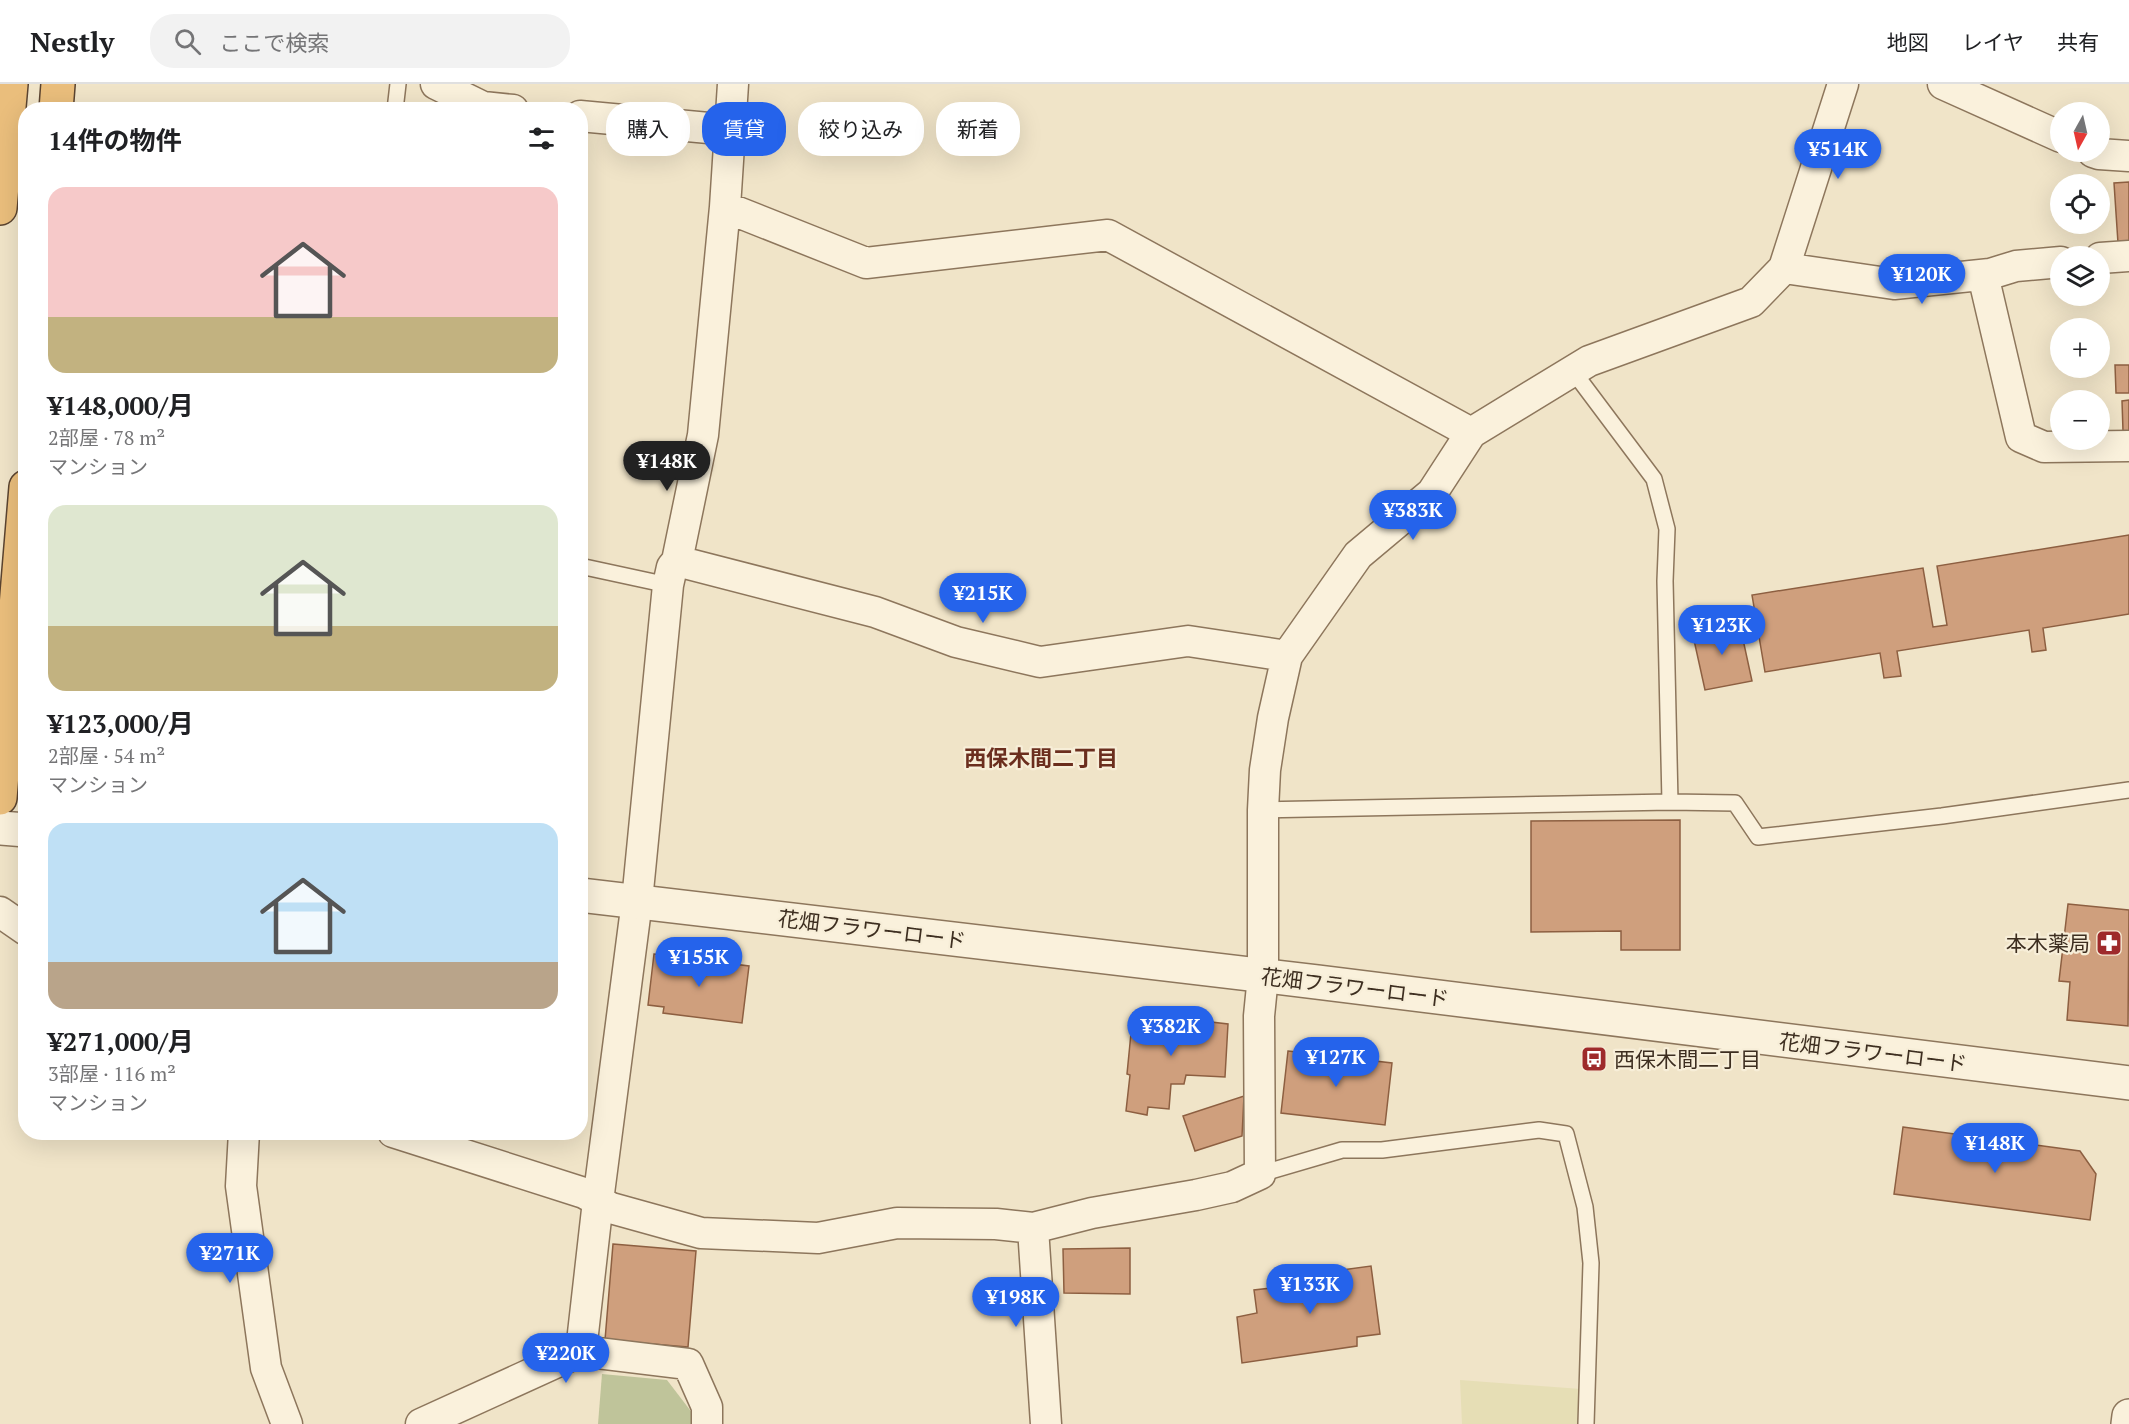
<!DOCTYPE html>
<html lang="ja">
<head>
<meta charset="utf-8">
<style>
	:root { --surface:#fff; --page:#f2f2f2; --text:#202124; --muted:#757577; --line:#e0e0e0; --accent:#2563eb }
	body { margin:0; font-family:"PT Serif","Noto Sans JP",serif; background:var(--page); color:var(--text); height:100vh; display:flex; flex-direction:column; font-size:22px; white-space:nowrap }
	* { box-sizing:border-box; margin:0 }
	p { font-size:20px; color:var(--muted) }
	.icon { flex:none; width:33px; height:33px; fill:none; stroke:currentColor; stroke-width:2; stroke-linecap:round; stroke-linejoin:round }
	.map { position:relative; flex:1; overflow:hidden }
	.details { position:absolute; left:18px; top:18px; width:570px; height:1038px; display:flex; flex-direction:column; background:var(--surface); border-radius:24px; box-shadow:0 6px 24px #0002 }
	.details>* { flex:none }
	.guide { position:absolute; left:606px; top:18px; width:570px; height:54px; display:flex; gap:12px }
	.needle { width:39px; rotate:188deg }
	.buttons { position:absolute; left:2050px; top:18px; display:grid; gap:12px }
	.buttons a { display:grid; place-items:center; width:60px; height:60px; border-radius:50%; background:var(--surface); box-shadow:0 6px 24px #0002; font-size:30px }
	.price { position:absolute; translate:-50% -51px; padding:0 14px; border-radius:21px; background:var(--accent); color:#fff; font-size:20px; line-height:39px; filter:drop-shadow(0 2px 3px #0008) }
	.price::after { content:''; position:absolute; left:50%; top:36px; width:18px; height:14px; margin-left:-9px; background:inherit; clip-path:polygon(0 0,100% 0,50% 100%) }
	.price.active { background:#222; color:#fff }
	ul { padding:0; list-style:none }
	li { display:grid; align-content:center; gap:12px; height:318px; padding:0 30px }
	li span { display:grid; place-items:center; height:186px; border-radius:18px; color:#555 }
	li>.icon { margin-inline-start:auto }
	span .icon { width:108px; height:108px; fill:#fffc; stroke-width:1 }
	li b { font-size:26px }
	h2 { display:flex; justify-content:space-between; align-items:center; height:72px; padding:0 30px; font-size:26px }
	.chip { padding:0 21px; border-radius:24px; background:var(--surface); box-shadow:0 6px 24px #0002; font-size:21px; line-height:54px }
	.chip.active { background:var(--accent); color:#fff }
	header { display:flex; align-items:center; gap:36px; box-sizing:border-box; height:84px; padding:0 30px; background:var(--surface); border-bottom:2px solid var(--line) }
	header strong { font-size:28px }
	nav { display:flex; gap:33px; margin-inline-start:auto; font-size:21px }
	.search { width:420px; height:54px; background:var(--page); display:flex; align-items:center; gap:15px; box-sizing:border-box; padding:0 21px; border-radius:24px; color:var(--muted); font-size:22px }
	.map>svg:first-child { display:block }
</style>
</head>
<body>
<header>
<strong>Nestly</strong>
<div class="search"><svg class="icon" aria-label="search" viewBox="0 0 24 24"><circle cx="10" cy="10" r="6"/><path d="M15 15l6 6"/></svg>ここで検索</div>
<nav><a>地図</a><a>レイヤ</a><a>共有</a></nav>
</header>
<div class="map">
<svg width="2129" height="1340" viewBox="0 0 2129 1340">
	<rect width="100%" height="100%" fill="#f0e4c8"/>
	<path fill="#e6deb5" d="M1460 1296 1581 1305 1580 1340H1462Z"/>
	<path fill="#bfc49a" d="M602 1290 667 1296 693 1330 692 1340H598Z"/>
	<path fill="#cf9f7d" stroke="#8d5f41" stroke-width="1.5" d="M2129 98V158L2118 159 2114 99Z
		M2115 281H2129V309H2116Z
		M2129 316V347H2123L2122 317Z
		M2129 451V530L2043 544 2046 566 2032 568 2029 546 1897 567 1901 592 1884 594 1880 569 1765 588 1752 511 1923 484 1933 543 1947 541 1937 482Z
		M1739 537 1752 597 1705 606 1692 547Z
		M1680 736V866H1621V847L1531 848V737Z
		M2068 820 2129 826 2128 942 2067 936 2070 898 2059 897Z
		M654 870 749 882 742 939 663 929 664 923 648 921Z
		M1133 929 1228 940 1225 993 1186 991 1184 1000H1171L1169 1025 1148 1023 1147 1031 1126 1027 1130 991 1127 990Z
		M1288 967 1392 979 1385 1041 1281 1029Z
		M1244 1012 1242 1052 1195 1067 1183 1032Z
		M1903 1043 2080 1067 2096 1090 2090 1136 1894 1110Z
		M613 1160 696 1167 688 1263 605 1256Z
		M1130 1164V1210L1064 1209 1063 1165Z
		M1371 1182 1380 1250 1357 1253V1262L1242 1279 1237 1233 1257 1229 1254 1206 1271 1204V1201L1290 1199V1193Z"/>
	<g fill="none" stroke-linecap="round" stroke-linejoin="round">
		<g stroke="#8d765c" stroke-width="18">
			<path id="service" d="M395 26 398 0
				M580 482 668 501
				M1670 718 1735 719 1758 753 1942 732 2129 706
				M1263 726 1670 718 1665 497 1667 445 1654 395 1573 287
				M1260 1090 1342 1066H1382L1539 1046 1566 1050 1585 1123 1591 1179 1586 1340"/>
		</g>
		<g stroke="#8d765c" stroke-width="33">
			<path id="minor" d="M436 0 483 23 513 26
				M1943 0 2061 53
				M580 32 730 46
				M2093 68 2099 70 2129 72
				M725 123 866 179 1108 151 1471 349
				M2100 174 2129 172
				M1784 184 1894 200 1990 190 2016 182 2061 178
				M1983 191 2021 353 2044 363 2129 362
				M677 477 875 528 956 558 1040 578 1188 557 1287 572
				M0 828 26 846
				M244 1048 241 1102 266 1284 287 1340
				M393 1048 584 1109 611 1124 701 1149 818 1154 897 1139 996 1140 1033 1144 1092 1129 1196 1111 1232 1103 1260 1090 1259 932 1263 892V726L1265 686 1273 634 1287 572 1358 471 1432 409 1471 349 1589 277 1751 218 1784 184 1843 0
				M1033 1144 1046 1340
				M581 1267 598 1117 637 817 668 501 672 483 677 477 703 351 725 123 733 0
				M421 1340 581 1267 688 1280 707 1323V1340"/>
		</g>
		<g stroke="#8d765c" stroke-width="36">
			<path id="tertiary" d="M0 744 26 746
				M580 811 1317 898 2129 999
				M2128 1340 2129 1332"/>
		</g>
		<g stroke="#5b4430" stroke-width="36">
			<path id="trunk" d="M56 26 58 0
				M0 124 11 0
				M0 714 26 403"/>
		</g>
		<use href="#service" stroke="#faf1dc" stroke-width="15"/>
		<use href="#minor" stroke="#faf1dc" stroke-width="30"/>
		<use href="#tertiary" stroke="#faf1dc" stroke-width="33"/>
		<use href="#trunk" stroke="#eabe7c" stroke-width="33"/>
	</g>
	<defs>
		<g id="pharmacy-square" transform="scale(1.35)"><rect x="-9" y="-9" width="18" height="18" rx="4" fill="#9e2a2b" stroke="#f7eed8"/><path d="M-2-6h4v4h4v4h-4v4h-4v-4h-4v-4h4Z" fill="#fff"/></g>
		<g id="bus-square" transform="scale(1.35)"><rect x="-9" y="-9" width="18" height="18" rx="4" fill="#9e2a2b" stroke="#f7eed8"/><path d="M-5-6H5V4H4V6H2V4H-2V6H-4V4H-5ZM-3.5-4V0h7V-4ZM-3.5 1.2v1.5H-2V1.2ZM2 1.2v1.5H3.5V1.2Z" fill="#fff"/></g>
	</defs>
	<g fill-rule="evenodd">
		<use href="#pharmacy-square" x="2109" y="859"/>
		<use href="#bus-square" x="1594" y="975"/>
	</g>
	<g text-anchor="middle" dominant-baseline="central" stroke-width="4.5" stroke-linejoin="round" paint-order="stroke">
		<g font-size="21" fill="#3d2e20" stroke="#f7eed8">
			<text transform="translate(872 845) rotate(7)">花畑フラワーロード</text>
			<text transform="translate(1355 903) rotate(7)">花畑フラワーロード</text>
			<text transform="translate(1873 968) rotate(7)">花畑フラワーロード</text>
		</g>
		<g font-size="21" fill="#3d2e20" stroke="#f7eed8" text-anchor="end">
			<text x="2090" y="859">本木薬局</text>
			<text x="1614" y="975" text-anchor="start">西保木間二丁目</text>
		</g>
		<g font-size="22" font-weight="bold" fill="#6b2e1e" stroke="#f7eed8">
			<text x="1041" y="673">西保木間二丁目</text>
		</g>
	</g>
</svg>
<div class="buttons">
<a><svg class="needle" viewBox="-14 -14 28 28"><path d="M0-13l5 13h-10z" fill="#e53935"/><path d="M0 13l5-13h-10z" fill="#757577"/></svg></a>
<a><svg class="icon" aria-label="locate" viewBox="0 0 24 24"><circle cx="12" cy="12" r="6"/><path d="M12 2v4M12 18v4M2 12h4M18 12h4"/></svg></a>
<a><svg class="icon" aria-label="layers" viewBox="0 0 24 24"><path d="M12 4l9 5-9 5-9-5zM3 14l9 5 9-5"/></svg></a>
<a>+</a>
<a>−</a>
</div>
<b class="price" style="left:1838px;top:96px">¥514K</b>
<b class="price" style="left:1922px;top:221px">¥120K</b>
<b class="price active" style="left:667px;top:408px">¥148K</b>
<b class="price" style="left:1413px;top:457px">¥383K</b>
<b class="price" style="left:983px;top:540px">¥215K</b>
<b class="price" style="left:1722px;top:572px">¥123K</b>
<b class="price" style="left:699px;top:904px">¥155K</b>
<b class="price" style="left:1171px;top:973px">¥382K</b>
<b class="price" style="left:1336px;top:1004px">¥127K</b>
<b class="price" style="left:1995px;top:1090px">¥148K</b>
<b class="price" style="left:230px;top:1200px">¥271K</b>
<b class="price" style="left:1310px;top:1231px">¥133K</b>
<b class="price" style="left:1016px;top:1244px">¥198K</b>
<b class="price" style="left:566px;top:1300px">¥220K</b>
<div class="guide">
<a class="chip">購入</a>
<a class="chip active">賃貸</a>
<a class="chip">絞り込み</a>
<a class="chip">新着</a>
</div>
<section class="details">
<h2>14件の物件<svg class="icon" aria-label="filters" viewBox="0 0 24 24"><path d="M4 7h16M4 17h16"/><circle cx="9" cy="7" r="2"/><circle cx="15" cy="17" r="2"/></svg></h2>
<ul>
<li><span style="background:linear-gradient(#f6c9c9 70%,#c2b280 0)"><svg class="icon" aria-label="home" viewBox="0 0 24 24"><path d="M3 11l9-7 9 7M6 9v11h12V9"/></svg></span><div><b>¥148,000/月</b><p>2部屋 · 78 m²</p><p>マンション</p></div></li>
<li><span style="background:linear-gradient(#dfe7d0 65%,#c2b280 0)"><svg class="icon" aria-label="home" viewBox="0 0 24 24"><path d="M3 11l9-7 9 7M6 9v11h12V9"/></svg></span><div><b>¥123,000/月</b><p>2部屋 · 54 m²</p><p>マンション</p></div></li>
<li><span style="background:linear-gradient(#bfe0f5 75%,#b9a48a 0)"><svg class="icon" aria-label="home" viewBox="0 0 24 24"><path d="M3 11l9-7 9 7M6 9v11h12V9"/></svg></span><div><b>¥271,000/月</b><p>3部屋 · 116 m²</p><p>マンション</p></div></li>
</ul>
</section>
</div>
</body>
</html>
